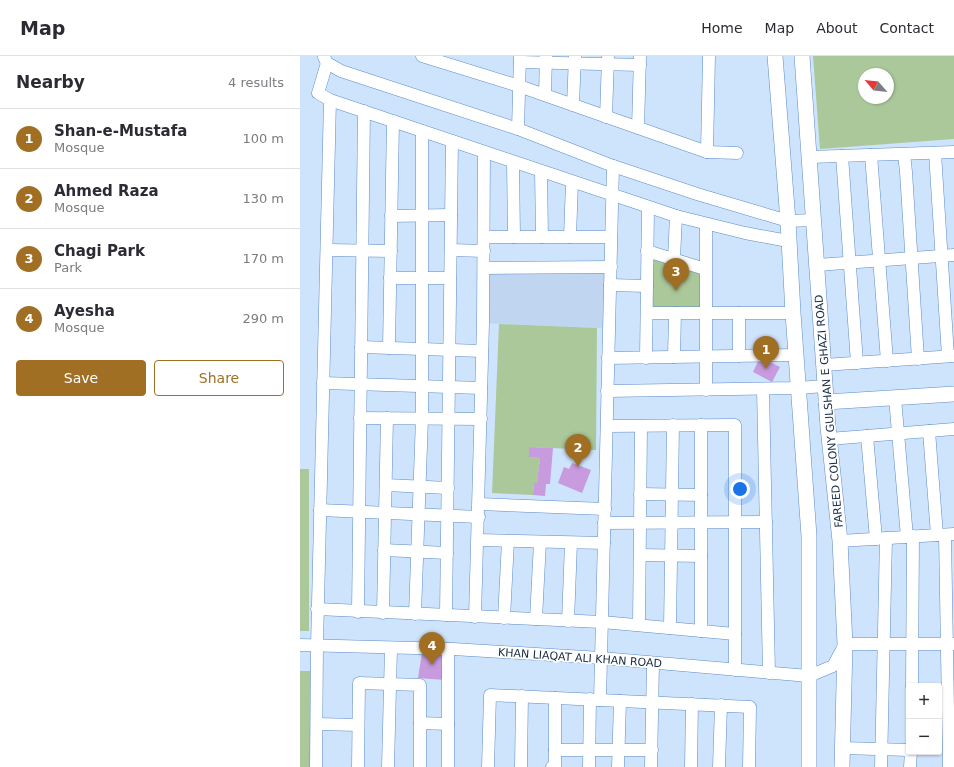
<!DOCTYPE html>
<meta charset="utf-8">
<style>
:root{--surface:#fff;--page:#f2f2f3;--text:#2b2b33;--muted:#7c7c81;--line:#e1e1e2;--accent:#a06f23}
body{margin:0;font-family:"DejaVu Sans",sans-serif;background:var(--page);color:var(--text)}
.controls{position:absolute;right:12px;bottom:12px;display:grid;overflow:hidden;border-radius:4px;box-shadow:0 1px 3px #0004}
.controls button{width:36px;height:36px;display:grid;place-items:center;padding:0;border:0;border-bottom:1px solid var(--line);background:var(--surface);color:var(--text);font:20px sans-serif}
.compass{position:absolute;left:558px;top:12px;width:36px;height:36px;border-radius:50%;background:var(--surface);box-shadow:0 1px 3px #0004;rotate:298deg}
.you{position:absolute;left:440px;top:433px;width:14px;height:14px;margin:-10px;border:3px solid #fff;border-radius:50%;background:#1a73e8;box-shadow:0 0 0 6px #1a73e833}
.badge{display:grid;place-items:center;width:26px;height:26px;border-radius:50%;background:var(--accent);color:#fff;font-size:13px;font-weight:700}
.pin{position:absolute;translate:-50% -33px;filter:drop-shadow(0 1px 2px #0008)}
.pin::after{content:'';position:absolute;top:21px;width:14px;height:12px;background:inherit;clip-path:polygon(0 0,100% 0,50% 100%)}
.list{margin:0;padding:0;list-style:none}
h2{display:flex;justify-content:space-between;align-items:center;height:52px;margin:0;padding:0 16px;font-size:17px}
h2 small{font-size:13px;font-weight:400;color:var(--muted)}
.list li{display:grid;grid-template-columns:26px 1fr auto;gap:12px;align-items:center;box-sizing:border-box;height:60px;padding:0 16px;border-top:1px solid var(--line)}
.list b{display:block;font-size:15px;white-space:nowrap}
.list p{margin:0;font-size:13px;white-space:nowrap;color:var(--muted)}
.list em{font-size:13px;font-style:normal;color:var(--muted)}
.actions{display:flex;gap:8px;padding:12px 16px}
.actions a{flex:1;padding:9px 0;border:1px solid var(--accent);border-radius:4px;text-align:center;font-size:14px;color:var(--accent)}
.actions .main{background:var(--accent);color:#fff}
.map{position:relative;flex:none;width:654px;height:711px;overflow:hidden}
header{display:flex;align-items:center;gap:24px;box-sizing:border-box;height:56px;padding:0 20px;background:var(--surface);border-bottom:1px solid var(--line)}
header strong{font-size:19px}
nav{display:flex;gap:22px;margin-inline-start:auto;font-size:14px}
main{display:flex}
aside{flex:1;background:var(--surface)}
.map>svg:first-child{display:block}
.built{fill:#bfd5f0}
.green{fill:#abc89a;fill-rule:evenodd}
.building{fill:#c79bdd}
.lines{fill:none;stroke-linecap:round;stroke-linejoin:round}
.minor-casing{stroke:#5c8cc7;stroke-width:13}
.major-casing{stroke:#5c8cc7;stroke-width:16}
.minor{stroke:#fff;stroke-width:12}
.major{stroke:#fff;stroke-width:15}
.labels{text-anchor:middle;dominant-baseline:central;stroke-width:3.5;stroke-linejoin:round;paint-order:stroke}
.street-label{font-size:11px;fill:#162a42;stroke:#fff}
</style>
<header>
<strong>Map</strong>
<nav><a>Home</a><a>Map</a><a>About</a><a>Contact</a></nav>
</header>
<main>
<aside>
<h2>Nearby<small>4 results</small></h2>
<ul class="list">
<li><span class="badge">1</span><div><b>Shan-e-Mustafa</b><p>Mosque</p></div><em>100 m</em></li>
<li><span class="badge">2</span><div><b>Ahmed Raza</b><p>Mosque</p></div><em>130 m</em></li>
<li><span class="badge">3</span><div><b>Chagi Park</b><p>Park</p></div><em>170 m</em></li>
<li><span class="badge">4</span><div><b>Ayesha</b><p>Mosque</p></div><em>290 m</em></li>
</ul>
<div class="actions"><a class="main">Save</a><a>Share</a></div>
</aside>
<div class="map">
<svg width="654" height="711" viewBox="0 0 654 711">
<rect width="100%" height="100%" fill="#cee3fc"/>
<polygon class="built" points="311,211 309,271 297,272 183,267 184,212"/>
<g class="green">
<path d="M513 0H654V83L520 93ZM564 18H588V42H564Z"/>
<polygon points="347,195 405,213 406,257 347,257"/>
<polygon points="199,268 297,272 296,394 229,391 229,401 240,402 237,427 234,427 233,439 192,437"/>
<rect x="0" y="413" width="9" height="162"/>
<polygon points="0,615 17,615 15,711 0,711"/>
</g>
<g class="building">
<polygon points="460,301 480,311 472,326 453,316"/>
<polygon points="229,391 253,392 250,428 246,428 245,440 233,439 234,427 237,427 240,402 229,401"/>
<polygon points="272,407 291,414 282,437 258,427 264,411 269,413"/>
<polygon points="143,596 145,624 118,622 122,597"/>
</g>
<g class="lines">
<defs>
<g id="minor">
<polyline points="122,0 219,30 407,96 437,97"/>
<polyline points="24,1 27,7 41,15 218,73 313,110 397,138 488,165 514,164"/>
<polyline points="220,6 340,9"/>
<polyline points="245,39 246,0"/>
<polyline points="30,44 376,160 445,177 488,185"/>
<polyline points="273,49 275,0"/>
<polyline points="306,61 308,2"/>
<polyline points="338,72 340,0"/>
<polyline points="218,73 220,0"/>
<polyline points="407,96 409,0"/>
<polyline points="635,97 648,300"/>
<polyline points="604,98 606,116 618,303"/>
<polyline points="571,99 587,305"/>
<polyline points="542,100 557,307"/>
<polyline points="510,101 654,96"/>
<polyline points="213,106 214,181"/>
<polyline points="241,115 242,181"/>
<polyline points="91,160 151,159"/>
<polyline points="184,181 311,181"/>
<polyline points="270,181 272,126"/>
<polyline points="27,194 91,195"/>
<polyline points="151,194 184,195"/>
<polyline points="347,195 405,213"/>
<polyline points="374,203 376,160"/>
<polyline points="517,209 654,199"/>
<polyline points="184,212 311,211"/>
<polyline points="90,222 150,222"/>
<polyline points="310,229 347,230"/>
<polyline points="347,257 493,257"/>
<polyline points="439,257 439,300"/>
<polyline points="61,291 182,295"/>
<polyline points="89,292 93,65"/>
<polyline points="374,301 375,257"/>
<polyline points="308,302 496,299"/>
<polyline points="346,302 348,152"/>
<polyline points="524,309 654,300"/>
<polyline points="23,327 181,332"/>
<polyline points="463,333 469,617"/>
<polyline points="406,334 406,169"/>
<polyline points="307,335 498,332 525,330"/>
<polyline points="595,342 607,481"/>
<polyline points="60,362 181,363"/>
<polyline points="307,370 435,369 435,614"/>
<polyline points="629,375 637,479"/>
<polyline points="567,380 576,483"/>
<polyline points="529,383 654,373"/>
<polyline points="86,429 148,432"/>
<polyline points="340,438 401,439"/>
<polyline points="179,448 305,453"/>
<polyline points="20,454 179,461"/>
<polyline points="304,467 466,466"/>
<polyline points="645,479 649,711"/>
<polyline points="178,484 304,487"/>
<polyline points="540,485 654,478"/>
<polyline points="84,494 147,497"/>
<polyline points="340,499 401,500"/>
<polyline points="17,553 302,566 435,578"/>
<polyline points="58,556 64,55"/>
<polyline points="83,557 87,362"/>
<polyline points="115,558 122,362 122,75"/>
<polyline points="146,559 152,85"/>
<polyline points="175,561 183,267 184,96"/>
<polyline points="204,562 208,485"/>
<polyline points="236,563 240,486"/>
<polyline points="268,565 271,487"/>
<polyline points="339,569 341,370"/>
<polyline points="370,572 373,369"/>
<polyline points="401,575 401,369"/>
<polyline points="0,589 153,593 301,602 509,620 533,610 545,588 654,588"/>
<polyline points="148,593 148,711"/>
<polyline points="612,630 613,480"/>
<polyline points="300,644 313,110"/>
<polyline points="120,667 148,668"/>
<polyline points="17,668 58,669"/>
<polyline points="543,692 609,694"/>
<polyline points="255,694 352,694"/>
<polyline points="16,711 17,590 30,44 18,37 27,7"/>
<polyline points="58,711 59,627 120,629 120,711"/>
<polyline points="88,711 91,592"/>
<polyline points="188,711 190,639 450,651 449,711"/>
<polyline points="221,711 222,640"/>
<polyline points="252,711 255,711 255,642"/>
<polyline points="289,711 290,643"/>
<polyline points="318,711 320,645"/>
<polyline points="351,711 353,607"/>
<polyline points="391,711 392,648"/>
<polyline points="419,711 421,649"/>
<polyline points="581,711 586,482"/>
<polyline points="610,711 611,696"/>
</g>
<g id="major">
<polyline points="475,0 488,165 493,257 509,480 509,711"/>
<polyline points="502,0 528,371 540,485 545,588 542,711"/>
<polyline points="526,346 654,338"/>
</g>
</defs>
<use href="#minor" class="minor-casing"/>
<use href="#major" class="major-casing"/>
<use href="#minor" class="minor"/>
<use href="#major" class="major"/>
</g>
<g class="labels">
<g class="street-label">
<text transform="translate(529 355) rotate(-95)">FAREED COLONY GULSHAN E GHAZI ROAD</text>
<text transform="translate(280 602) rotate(4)">KHAN LIAQAT ALI KHAN ROAD</text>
</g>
</g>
</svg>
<div class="controls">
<button>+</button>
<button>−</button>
</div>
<svg class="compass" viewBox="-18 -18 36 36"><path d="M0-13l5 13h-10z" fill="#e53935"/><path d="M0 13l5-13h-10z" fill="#7c7c81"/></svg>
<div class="you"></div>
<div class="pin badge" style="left:466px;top:313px">1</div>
<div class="pin badge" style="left:278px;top:411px">2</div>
<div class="pin badge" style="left:376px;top:235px">3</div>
<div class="pin badge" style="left:132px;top:609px">4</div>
</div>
</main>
